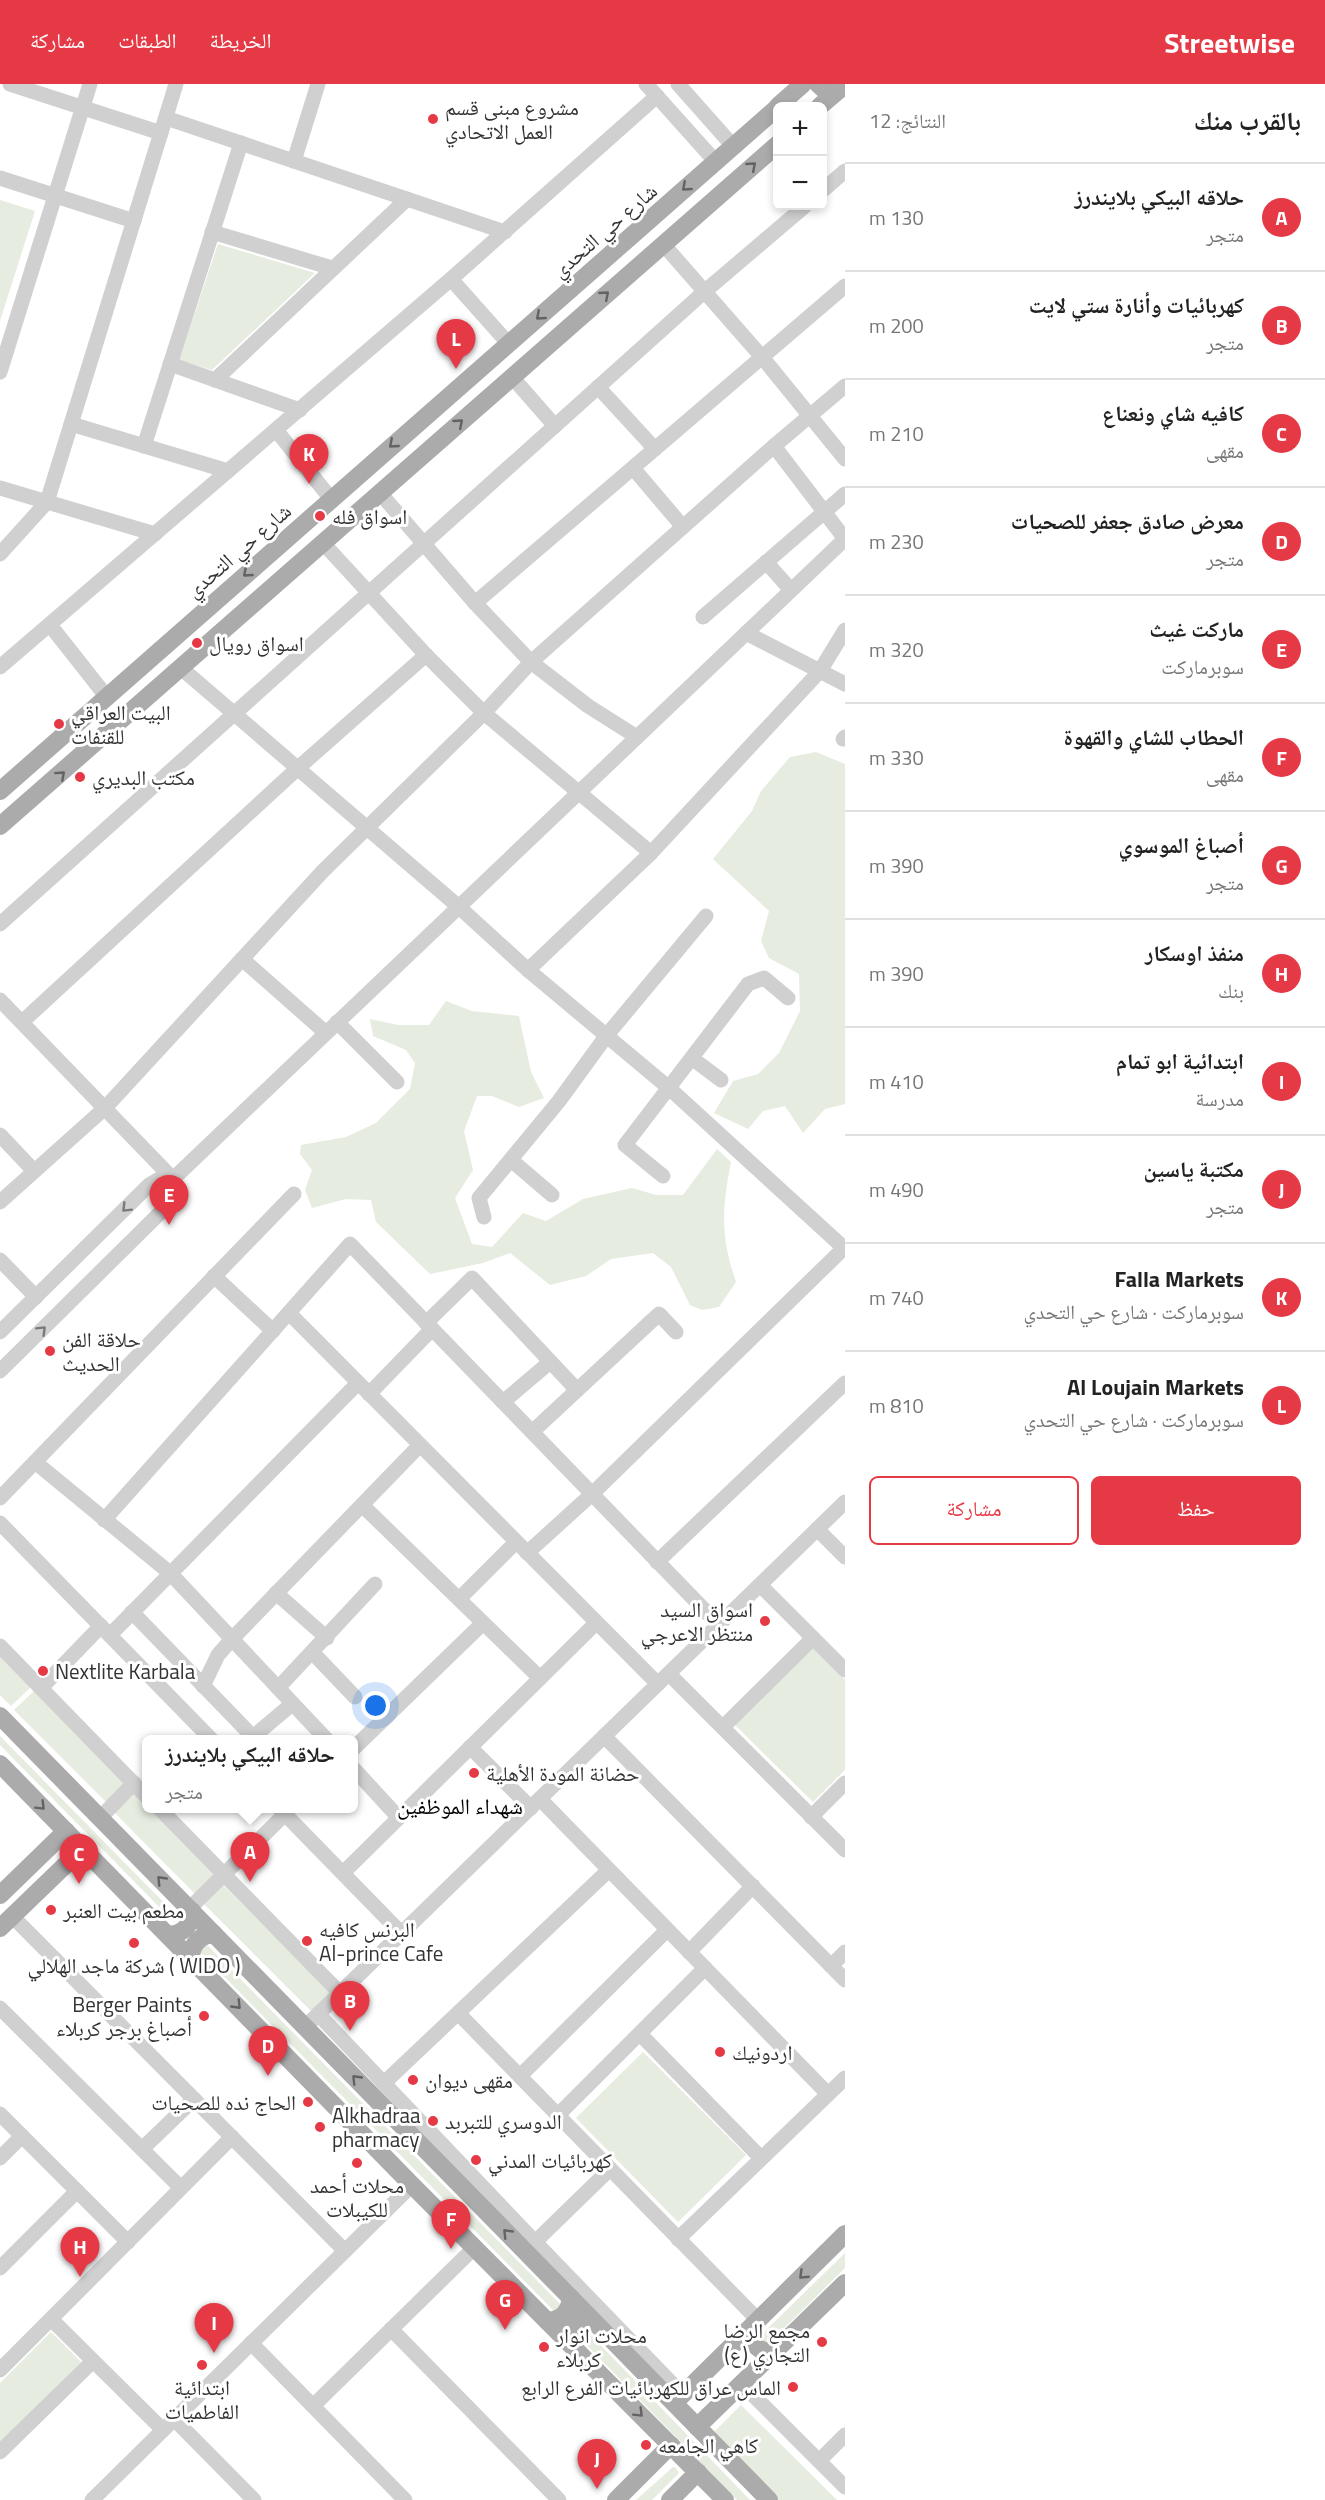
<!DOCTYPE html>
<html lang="ar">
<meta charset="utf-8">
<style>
:root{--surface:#fff;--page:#f6f6f6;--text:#222;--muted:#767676;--line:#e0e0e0;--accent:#e63946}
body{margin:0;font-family:"Titillium Web","Noto Naskh Arabic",sans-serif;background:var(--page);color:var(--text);direction:rtl}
.controls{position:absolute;right:18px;top:18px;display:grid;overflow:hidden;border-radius:9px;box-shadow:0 3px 9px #0003}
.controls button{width:54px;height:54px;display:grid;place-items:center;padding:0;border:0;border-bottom:2px solid var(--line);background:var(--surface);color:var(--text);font:30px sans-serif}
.you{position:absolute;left:376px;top:1622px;width:21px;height:21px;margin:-15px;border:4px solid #fff;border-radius:50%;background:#1a73e8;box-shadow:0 0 0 9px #1a73e833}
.badge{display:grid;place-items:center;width:39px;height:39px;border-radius:50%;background:var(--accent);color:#fff;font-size:20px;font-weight:700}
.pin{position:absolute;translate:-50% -50px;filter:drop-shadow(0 2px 3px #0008)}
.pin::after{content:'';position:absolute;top:32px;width:21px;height:18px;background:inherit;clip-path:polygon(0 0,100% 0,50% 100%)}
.popup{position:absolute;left:142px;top:1651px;width:216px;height:78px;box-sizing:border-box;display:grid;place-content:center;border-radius:9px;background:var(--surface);filter:drop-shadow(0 2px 4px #0005);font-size:20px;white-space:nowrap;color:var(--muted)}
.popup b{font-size:22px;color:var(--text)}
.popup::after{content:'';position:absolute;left:50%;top:100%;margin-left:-12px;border:12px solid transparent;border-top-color:var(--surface)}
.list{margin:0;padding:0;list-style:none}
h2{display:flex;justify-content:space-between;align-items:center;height:78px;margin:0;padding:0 24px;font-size:26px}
h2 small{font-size:20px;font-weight:400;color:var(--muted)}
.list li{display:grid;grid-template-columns:39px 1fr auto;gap:18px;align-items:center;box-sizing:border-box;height:108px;padding:0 24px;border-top:2px solid var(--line)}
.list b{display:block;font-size:22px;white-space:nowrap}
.list p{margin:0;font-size:20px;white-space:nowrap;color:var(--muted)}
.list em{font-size:20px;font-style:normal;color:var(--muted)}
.actions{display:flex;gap:12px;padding:18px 24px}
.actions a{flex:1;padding:14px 0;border:2px solid var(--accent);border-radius:9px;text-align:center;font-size:21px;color:var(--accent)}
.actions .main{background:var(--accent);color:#fff}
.map{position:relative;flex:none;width:845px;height:2416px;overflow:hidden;direction:ltr}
header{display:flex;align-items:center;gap:36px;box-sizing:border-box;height:84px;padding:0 30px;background:var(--accent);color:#fff}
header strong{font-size:28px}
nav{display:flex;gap:33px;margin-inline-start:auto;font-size:21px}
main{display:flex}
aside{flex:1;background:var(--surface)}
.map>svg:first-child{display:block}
.green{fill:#e6ecdf}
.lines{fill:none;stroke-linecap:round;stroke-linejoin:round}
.minor{stroke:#d0d0d0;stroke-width:15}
.major{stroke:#ababab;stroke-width:18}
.oneway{stroke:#636363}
.oneway2{stroke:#7a7a7a}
.poi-dot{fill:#e63946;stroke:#fff;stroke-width:2}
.labels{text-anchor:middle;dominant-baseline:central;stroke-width:6;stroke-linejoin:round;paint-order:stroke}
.poi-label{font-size:21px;fill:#333;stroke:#fff;text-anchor:start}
.street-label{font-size:21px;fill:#333;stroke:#fff}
.neighbourhood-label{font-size:22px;fill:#000;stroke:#fff}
</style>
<header>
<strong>Streetwise</strong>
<nav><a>الخريطة</a><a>الطبقات</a><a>مشاركة</a></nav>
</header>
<main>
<aside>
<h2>بالقرب منك<small>النتائج: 12</small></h2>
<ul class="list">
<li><span class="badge">A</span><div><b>حلاقه البيكي بلايندرز</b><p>متجر</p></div><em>130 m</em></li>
<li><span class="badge">B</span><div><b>كهربائيات وأنارة ستي لايت</b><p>متجر</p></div><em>200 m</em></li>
<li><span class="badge">C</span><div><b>كافيه شاي ونعناع</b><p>مقهى</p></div><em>210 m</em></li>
<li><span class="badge">D</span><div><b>معرض صادق جعفر للصحيات</b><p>متجر</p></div><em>230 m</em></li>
<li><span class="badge">E</span><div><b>ماركت غيث</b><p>سوبرماركت</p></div><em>320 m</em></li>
<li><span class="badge">F</span><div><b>الحطاب للشاي والقهوة</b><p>مقهى</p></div><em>330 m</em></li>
<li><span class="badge">G</span><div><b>أصباغ الموسوي</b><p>متجر</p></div><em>390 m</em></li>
<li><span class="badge">H</span><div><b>منفذ اوسكار</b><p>بنك</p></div><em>390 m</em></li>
<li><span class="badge">I</span><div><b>ابتدائية ابو تمام</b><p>مدرسة</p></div><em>410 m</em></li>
<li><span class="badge">J</span><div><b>مكتبة ياسين</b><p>متجر</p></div><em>490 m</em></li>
<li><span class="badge">K</span><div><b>Falla Markets</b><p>سوبرماركت · شارع حي التحدي</p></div><em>740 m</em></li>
<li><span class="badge">L</span><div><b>Al Loujain Markets</b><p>سوبرماركت · شارع حي التحدي</p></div><em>810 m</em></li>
</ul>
<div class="actions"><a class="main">حفظ</a><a>مشاركة</a></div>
</aside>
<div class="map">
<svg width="845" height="2416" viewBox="0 0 845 2416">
<rect width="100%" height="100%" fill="#fff"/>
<g class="green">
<polygon points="0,116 35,127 0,237"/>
<polygon points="218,160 315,189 212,286 179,276"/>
<polygon points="816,668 845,680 845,1020 825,1025 803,1049 785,1022 763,1027 748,1045 714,1029 733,997 758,990 779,969 800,927 799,890 769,874 761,857 769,827 713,775 752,727 761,707 790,673"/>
<path d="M446 917 472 927 519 932 531 988 544 1014 519 1023 492 1012H477L464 1047 473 1086 455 1114 472 1160 492 1163 523 1129 546 1137 583 1115 632 1104 656 1111H683L717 1065 731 1078C722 1125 720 1151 736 1198L719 1223 702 1226 690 1221 671 1183 653 1169 611 1175 586 1192 550 1201 510 1169 483 1179 430 1190 376 1138 371 1116 346 1115 312 1124 305 1106 312 1086 300 1070 301 1061 346 1053 376 1039 410 1005 415 979 406 966 373 952 370 935 398 941H429Z"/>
<polygon points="813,1564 845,1596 845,1686 813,1718 735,1641"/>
<polygon points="0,1571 31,1603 11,1622 0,1611"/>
<polygon points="35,1606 128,1701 109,1721 14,1626"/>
<polygon points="0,1652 179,1834 174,1838 0,1661"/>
<polygon points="131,1705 146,1721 146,1724 150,1725 216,1790 195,1810 111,1725"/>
<polygon points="223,1801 330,1908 311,1927 204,1820"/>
<polygon points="207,1861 208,1862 562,2222 555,2228 201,1869 199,1866"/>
<polygon points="643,1968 746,2071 678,2138 576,2034"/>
<polygon points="845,2169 845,2184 767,2261 759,2253"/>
<polygon points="586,2246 750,2416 737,2416 579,2253 577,2248"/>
<polygon points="51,2248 81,2278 0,2359 0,2299"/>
<polygon points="741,2321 837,2416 779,2416 712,2350"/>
<polygon points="673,2383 676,2384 679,2389 652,2416 636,2416"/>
</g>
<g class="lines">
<g class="minor">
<polyline points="10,0 161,49"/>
<polyline points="646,0 715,77"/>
<polyline points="678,0 733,62"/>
<polyline points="166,34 505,148"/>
<polyline points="294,77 318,0"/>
<polyline points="0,94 134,137"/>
<polyline points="822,107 845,87"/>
<polyline points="212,148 332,184"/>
<polyline points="663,160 762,273 845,375"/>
<polyline points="451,195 508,259"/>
<polyline points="170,280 300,326"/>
<polyline points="0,288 90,0"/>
<polyline points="512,293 555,342"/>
<polyline points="215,296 407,115"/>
<polyline points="845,302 774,362 845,455"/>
<polyline points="598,303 655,365"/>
<polyline points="71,340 228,387"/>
<polyline points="276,346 331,415"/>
<polyline points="144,362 241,59"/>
<polyline points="633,384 683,443"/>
<polyline points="0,404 155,450"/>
<polyline points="380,409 475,519 531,578 588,622 637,653"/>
<polyline points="323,459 426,571 484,629 651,769"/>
<polyline points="0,470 47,418 176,0"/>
<polyline points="766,478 791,506"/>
<polyline points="475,519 845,202"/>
<polyline points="703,533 845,410"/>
<polyline points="50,541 106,612"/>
<polyline points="746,549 845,600"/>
<polyline points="0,583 451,195 657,12"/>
<polyline points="181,584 459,823 528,886 669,1004 845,1165"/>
<polyline points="843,655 845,653"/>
<polyline points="0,840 704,208 805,122"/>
<polyline points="242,875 326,949"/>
<polyline points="528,886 651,769 820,587 845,546"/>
<polyline points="0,916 173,1095 175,1106 167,1122 0,1287"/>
<polyline points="22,938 298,684 426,571"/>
<polyline points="337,938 397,998"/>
<polyline points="693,975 721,996"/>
<polyline points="0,1051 34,1087"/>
<polyline points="511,1076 552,1111"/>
<polyline points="663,1092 625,1061 748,900 764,894 788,914"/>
<polyline points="173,1095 845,455"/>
<polyline points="0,1118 105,1024 323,787 484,629 531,578 774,362"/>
<polyline points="484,1133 479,1114 559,1017 607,951 706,832"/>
<polyline points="0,1176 36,1213"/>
<polyline points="214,1192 273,1247"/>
<polyline points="289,1229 658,1600"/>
<polyline points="426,1239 472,1194 577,1306"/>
<polyline points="0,1248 149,1101 161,1094 173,1095"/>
<polyline points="369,1310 432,1245"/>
<polyline points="503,1318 550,1278"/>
<polyline points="532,1348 659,1230 676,1248"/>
<polyline points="35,1378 170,1489 327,1656"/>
<polyline points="0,1414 294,1110"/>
<polyline points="362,1421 540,1594"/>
<polyline points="104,1436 350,1160 719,1541"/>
<polyline points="0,1439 212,1656"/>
<polyline points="817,1445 845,1473"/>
<polyline points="527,1469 592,1410 844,1164"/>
<polyline points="657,1478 845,1299"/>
<polyline points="760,1501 845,1586"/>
<polyline points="276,1509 327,1554"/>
<polyline points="459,1515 516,1458"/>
<polyline points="132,1528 256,1656"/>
<polyline points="110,1551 358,1299"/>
<polyline points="0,1562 146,1712"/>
<polyline points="313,1569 355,1613"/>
<polyline points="669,1590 845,1766"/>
<polyline points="203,1602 218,1571 232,1555 420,1361"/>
<polyline points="41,1604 101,1542"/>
<polyline points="278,1604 375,1500"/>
<polyline points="723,1643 813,1554"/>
<polyline points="604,1652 845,1896"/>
<polyline points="253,1653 292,1620"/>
<polyline points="470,1663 531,1724"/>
<polyline points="354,1664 483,1539"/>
<polyline points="354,1685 399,1734"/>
<polyline points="540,1715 828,2010"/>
<polyline points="159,1724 340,1909"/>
<polyline points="279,1724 401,1849"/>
<polyline points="811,1733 845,1699"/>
<polyline points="100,1734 134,1699"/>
<polyline points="343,1789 596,1539"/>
<polyline points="189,1825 285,1730"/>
<polyline points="12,1832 345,2167"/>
<polyline points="689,1868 753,1802"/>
<polyline points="831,1882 845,1868"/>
<polyline points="0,1924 181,2104"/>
<polyline points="458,1929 758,2236"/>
<polyline points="318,1930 535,2158 610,2085"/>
<polyline points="305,1943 845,1418"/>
<polyline points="640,1950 761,2074"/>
<polyline points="520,1992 667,1846"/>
<polyline points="384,1999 609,1786"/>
<polyline points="0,2030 128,2158"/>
<polyline points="558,2031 705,1884"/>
<polyline points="142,2065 194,2015"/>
<polyline points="0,2074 22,2052"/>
<polyline points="678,2155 845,1994"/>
<polyline points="535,2158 682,2310"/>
<polyline points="0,2184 77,2107"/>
<polyline points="51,2235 163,2346"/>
<polyline points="391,2245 559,2416"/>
<polyline points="251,2259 405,2416"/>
<polyline points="0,2286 232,2053"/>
<polyline points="742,2300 845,2403"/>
<polyline points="313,2322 474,2164"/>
<polyline points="174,2335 254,2416"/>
<polyline points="0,2368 93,2277"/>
<polyline points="819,2377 845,2351"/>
<polyline points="92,2416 412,2101"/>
</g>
<g class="major">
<polyline points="818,0 828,9 840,5"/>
<polyline points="778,22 803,0"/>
<polyline points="820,22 845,1"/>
<polyline points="0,707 778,23"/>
<polyline points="0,742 778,60"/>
<polyline points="0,1632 769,2416"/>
<polyline points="0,1680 412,2101 725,2416"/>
<polyline points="0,1811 66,1747"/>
<polyline points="0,1844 83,1764"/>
<path d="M169 1851C183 1850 191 1842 192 1827"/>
<path d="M191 1873C192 1859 200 1851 214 1850"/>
<path d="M547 2237C561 2236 569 2229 571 2214"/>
<path d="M753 2242C747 2259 760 2271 777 2267"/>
<path d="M568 2258C569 2244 578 2236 592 2236"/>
<polyline points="674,2319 845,2150"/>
<polyline points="697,2343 845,2199"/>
<polyline points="616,2416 671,2361"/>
<polyline points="670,2416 698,2388"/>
</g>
</g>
<defs><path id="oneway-chevron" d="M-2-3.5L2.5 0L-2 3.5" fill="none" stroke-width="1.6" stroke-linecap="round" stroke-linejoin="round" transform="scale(1.5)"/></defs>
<g class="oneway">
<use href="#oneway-chevron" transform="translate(752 82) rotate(-41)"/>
<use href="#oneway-chevron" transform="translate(686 103) rotate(139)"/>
<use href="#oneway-chevron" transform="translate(605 211) rotate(-41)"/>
<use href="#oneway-chevron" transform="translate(540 232) rotate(139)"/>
<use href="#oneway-chevron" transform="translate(459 339) rotate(-41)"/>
<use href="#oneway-chevron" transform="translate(393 360) rotate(139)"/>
<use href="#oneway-chevron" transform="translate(247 489) rotate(139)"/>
<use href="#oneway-chevron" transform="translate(61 691) rotate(-42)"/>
<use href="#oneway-chevron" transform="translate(41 1722) rotate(45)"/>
<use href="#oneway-chevron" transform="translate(161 1796) rotate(-134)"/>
<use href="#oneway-chevron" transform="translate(237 1921) rotate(46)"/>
<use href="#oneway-chevron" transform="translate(356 1995) rotate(-134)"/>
<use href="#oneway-chevron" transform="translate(507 2149) rotate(-134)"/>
<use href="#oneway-chevron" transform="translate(803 2191) rotate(136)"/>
<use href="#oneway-chevron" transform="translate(639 2329) rotate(45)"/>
</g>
<g class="oneway2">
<use href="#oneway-chevron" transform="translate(126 1124) rotate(135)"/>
<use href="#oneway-chevron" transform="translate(42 1246) rotate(-45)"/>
</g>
<g class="poi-dot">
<circle cx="433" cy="35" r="6"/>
<circle cx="320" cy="432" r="6"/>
<circle cx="197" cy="559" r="6"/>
<circle cx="59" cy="640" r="6"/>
<circle cx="80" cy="693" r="6"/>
<circle cx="50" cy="1267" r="6"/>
<circle cx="765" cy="1537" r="6"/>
<circle cx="43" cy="1587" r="6"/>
<circle cx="474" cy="1689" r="6"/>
<circle cx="51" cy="1826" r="6"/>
<circle cx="307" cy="1857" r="6"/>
<circle cx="134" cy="1859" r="6"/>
<circle cx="204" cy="1932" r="6"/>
<circle cx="720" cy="1968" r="6"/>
<circle cx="413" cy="1996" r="6"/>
<circle cx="308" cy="2018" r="6"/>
<circle cx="433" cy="2037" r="6"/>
<circle cx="320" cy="2043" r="6"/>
<circle cx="476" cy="2076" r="6"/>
<circle cx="357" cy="2079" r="6"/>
<circle cx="822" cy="2258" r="6"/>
<circle cx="544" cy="2263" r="6"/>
<circle cx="202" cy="2281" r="6"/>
<circle cx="793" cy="2303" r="6"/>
<circle cx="646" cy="2361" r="6"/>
</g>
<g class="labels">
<g class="poi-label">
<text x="445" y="23">مشروع مبنى قسم<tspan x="445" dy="24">العمل الاتحادي</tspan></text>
<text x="332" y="432">اسواق فله</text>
<text x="209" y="559">اسواق رويال</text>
<text x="71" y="628">البيت العراقي<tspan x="71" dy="24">للقنفات</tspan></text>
<text x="92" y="693">مكتب البديري</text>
<text x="62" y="1255">حلاقة الفن<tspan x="62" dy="24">الحديث</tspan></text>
<text x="753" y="1525" text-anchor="end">اسواق السيد<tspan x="753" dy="24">منتظر الاعرجي</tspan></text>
<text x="55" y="1587">Nextlite Karbala</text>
<text x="486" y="1689">حضانة المودة الأهلية</text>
<text x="63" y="1826">مطعم بيت العنبر</text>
<text x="319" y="1845">البرنس كافيه<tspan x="319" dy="24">Al-prince Cafe</tspan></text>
<text x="134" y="1881" text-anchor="middle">شركة ماجد الهلالي ( WIDO )</text>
<text x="192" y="1920" text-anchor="end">Berger Paints<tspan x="192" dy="24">أصباغ برجر كربلاء</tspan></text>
<text x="732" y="1968">اردونيك</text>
<text x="425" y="1996">مقهى ديوان</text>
<text x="296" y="2018" text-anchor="end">الحاج نده للصحيات</text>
<text x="332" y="2031">Alkhadraa<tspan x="332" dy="24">pharmacy</tspan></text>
<text x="445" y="2037">الدوسري للتبربد</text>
<text x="488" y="2076">كهربائيات المدني</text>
<text x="357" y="2101" text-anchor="middle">محلات أحمد<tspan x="357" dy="24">للكيبلات</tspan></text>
<text x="810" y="2246" text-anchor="end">مجمع الرضا<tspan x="810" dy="24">(ع) التجاري</tspan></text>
<text x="556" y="2251">محلات انوار<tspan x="556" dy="24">كربلاء</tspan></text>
<text x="202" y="2303" text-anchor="middle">ابتدائية<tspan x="202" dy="24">الفاطميات</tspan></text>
<text x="781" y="2303" text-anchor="end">الماس عراق للكهربائيات الفرع الرابع</text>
<text x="658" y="2361">كاهي الجامعه</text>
</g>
<g class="street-label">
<text transform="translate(604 146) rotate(-41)">شارع حي التحدي</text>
<text transform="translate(238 466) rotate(-41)">شارع حي التحدي</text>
</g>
<g class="neighbourhood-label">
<text x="460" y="1722">شهداء الموظفين</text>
</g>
</g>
</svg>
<div class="controls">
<button>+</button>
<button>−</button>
</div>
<div class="you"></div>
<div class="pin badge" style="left:250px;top:1798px">A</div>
<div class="popup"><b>حلاقه البيكي بلايندرز</b>متجر</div>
<div class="pin badge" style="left:350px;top:1947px">B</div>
<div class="pin badge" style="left:79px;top:1800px">C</div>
<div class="pin badge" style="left:268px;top:1992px">D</div>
<div class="pin badge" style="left:169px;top:1141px">E</div>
<div class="pin badge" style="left:451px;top:2165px">F</div>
<div class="pin badge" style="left:505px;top:2246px">G</div>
<div class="pin badge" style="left:80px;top:2193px">H</div>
<div class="pin badge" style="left:214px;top:2269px">I</div>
<div class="pin badge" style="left:597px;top:2405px">J</div>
<div class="pin badge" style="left:309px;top:400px">K</div>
<div class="pin badge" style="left:456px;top:285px">L</div>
</div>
</main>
